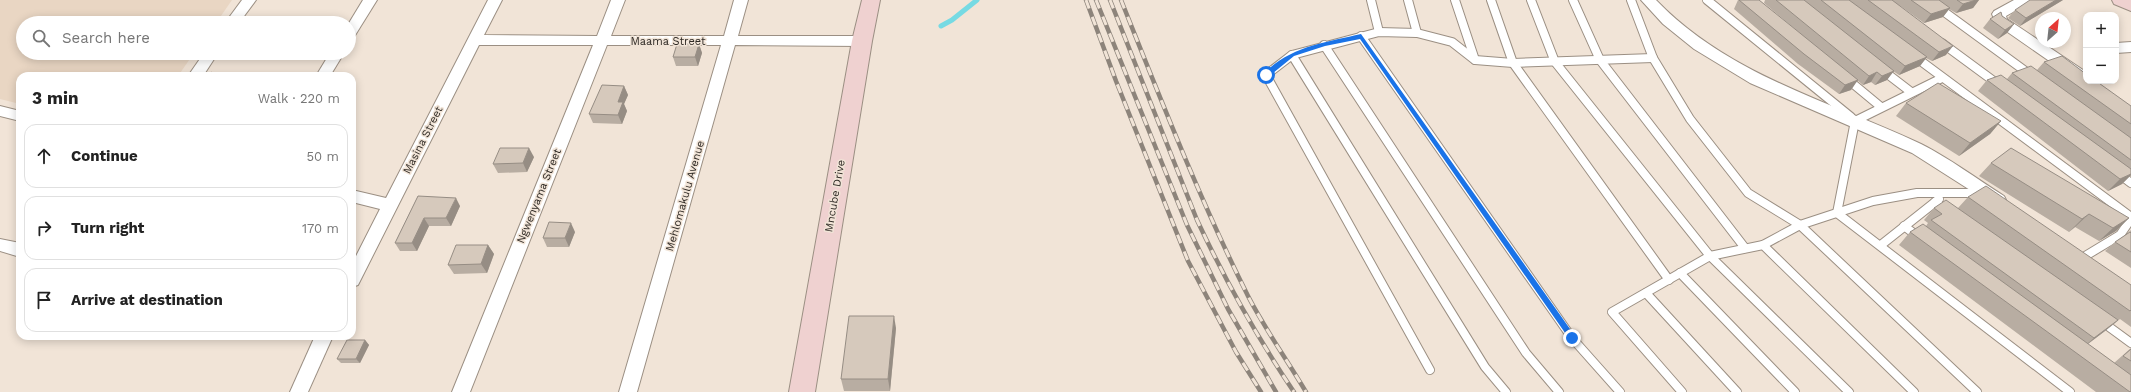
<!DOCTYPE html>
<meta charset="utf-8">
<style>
:root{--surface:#fff;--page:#f2f2f2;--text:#222;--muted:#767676;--line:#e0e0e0}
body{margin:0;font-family:"Work Sans",sans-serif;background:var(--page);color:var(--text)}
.controls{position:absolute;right:12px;top:12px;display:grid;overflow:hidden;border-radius:8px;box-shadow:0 2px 10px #0003}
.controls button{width:36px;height:36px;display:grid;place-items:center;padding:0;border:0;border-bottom:1px solid var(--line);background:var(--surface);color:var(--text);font:20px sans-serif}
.compass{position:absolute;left:2035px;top:12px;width:36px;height:36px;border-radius:50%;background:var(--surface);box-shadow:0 2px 10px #0003;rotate:27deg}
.stop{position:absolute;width:12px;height:12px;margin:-9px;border:3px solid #1a73e8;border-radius:50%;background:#fff}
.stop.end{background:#1a73e8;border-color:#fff;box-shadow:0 1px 4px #0008}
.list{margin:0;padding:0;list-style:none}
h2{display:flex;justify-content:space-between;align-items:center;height:52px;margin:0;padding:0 16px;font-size:17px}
h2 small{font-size:13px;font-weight:400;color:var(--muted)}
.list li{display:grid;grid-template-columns:26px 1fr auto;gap:12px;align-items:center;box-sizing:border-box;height:64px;margin:0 8px 8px;padding:0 8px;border:1px solid var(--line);border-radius:12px}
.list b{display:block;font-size:15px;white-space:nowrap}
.list em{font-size:13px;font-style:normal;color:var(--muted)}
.icon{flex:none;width:22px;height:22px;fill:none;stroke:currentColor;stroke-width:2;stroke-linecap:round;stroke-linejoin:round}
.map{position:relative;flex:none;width:2131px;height:392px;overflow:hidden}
.search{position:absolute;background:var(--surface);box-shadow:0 2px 10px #0003;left:16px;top:16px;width:340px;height:44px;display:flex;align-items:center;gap:10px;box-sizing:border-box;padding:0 14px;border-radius:22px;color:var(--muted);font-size:15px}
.panel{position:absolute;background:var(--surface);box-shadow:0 2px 10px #0003;left:16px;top:72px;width:340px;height:268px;border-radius:12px}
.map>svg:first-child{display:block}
.built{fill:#e9d6c3}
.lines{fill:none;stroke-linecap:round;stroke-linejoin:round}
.stream{stroke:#76dae3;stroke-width:5}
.lane-casing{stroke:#9b8f83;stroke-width:10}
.street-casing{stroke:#9b8f83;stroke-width:2}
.secondary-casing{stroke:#9b8f83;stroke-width:2}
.lane{stroke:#fff;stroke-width:8}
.street{fill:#fff;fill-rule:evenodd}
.secondary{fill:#efd1d0;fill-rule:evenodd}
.rail-casing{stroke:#8d847b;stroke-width:4.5}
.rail{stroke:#f1e4d7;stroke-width:3;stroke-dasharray:9;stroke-linecap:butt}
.wall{fill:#b8ada2}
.shaded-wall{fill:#968d84}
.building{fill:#d6c9bc;stroke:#968d84}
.route{fill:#1a73e8}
.labels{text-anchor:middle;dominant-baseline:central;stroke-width:3;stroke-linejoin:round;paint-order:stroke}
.street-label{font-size:11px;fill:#2e2924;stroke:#f1e4d7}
</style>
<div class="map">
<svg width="2131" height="392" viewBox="0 0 2131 392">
<rect width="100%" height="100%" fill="#f1e4d7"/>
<polygon class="built" points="0,0 232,0 216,23 23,23 23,53 194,53 178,76 20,76 20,104 0,99"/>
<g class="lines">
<polyline class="stream" points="941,26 952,20 977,0"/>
<defs>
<g id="lane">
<polyline points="1371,0 1379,32"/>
<polyline points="1408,0 1417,33"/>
<polyline points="1455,0 1475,60"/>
<polyline points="1491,0 1513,63 1669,280"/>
<polyline points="1531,0 1555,62 1710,256 1849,392"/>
<polyline points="1573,0 1600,60 1745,248"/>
<polyline points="1631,0 1653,58 1690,119 1748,193 1800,225 1977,392"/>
<polyline points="1707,0 1851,117"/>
<polyline points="1928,0 2032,76"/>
<polyline points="1361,36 1572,338 1620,392"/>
<polyline points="1942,43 1999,85"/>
<polyline points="1324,45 1526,353 1559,392"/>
<polyline points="1292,55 1485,367 1506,392"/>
<polyline points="1914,56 2131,217"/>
<polyline points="1881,69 1911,92"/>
<polyline points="1846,78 1881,107"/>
<polyline points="1942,78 1855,121 1837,213 2070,392"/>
<polyline points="2119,174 2131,183"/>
<polyline points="1935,202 1947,211"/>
<polyline points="1904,226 1920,238"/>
<polyline points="1763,245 1914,392"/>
<polyline points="1881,245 1939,199"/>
<polyline points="2082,258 2120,235 2131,219"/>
<polyline points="1680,273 1795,392"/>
<polyline points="1646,293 1737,392"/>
<polyline points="2101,321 2131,343"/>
<polyline points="1430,370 1266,75 1292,55 1379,32 1417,33 1452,42 1475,60 1513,63 1653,58"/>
<polyline points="1682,392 1612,312 1710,256 1763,245 1800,225 1873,201 1917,193 1983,193"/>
</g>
<g id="street">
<polygon points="242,0 256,0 239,23 225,23"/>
<polygon points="363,0 377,0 354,37 349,39 349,23"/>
<polygon points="488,0 502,0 484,35 597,36 611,0 625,0 611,36 724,36 734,0 748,0 738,36 862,36 867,38 869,41 867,44 862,46 735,45 637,392 619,392 721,45 607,45 470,392 452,392 593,45 479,45 358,285 352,287 352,264 380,209 352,202 352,190 386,198"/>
<path d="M1641 0H1656C1728 75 1829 101 1921 144 1949 158 1977 179 2004 196L2006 200 2004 204 1998 206 1992 204 1912 153 1750 83 1694 49 1663 24Z"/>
<polygon points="2014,0 2031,0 2029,3 2006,16 2007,19 2086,72 2086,81 2092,81 2091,83 2081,83 1996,24 1992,14 1994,11"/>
<polygon points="2131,42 2131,52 2116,53 2116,43"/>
<polygon points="204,53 218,53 203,76 188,76"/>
<polygon points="330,53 344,53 330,76 316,76"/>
<polygon points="0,106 20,111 20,121 0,116"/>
<polygon points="0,239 20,243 20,257 0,251"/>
<polygon points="315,336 333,336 308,392 290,392"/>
</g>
<g id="secondary">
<polygon points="862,0 880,0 872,41 815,392 789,392 852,41"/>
<polygon points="2112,0 2131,0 2131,11 2114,4"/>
</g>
</defs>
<use href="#lane" class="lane-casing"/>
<use href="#street" class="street-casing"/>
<use href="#secondary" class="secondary-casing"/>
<use href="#lane" class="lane"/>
<use href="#street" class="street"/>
<use href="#secondary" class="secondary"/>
<defs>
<g id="rail">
<polyline points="1086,0 1116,81 1188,261 1236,352 1261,392"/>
<polyline points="1096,0 1187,225 1228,309 1276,392"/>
<path d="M1110 0 1197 220C1225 280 1257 337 1294 392"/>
<path d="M1121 0C1161 100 1200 200 1248 296 1265 329 1287 360 1306 392"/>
</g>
</defs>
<use href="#rail" class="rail-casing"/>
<use href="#rail" class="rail"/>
</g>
<g class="wall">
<polygon points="1738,0 1759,0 1816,47 1764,3 1765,0 1979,0 1973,8 1956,13 1949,9 1943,17 1924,23 1899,5 1946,55 1932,61 1926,58 1920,66 1899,75 1893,71 1887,80 1875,85 1871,82 1863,85 1857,80 1851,90 1839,94 1798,64 1734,9"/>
<polygon points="2063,0 2020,26 2008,18 2015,10"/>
<polygon points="2002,16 2014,24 2007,33 1998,39 1983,28 1990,19"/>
<polygon points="699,44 702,53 698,66 676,66 673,57"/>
<polygon points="2044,62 2131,106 2131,176 2130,176 2122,184 2108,191 1978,91 1987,80 2007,79 2012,73 2037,70"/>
<polygon points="624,86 628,95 624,104 627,111 622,124 593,123 589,114"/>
<polygon points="1906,103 2001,121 1990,134 1959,156 1896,116"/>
<polygon points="534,157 527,172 498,173 493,164"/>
<polygon points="1991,163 2129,218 2116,231 2099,241 2075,227 2069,232 1979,176"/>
<polygon points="418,196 460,206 451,226 429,226 417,251 400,251 395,243"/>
<polygon points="1968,197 2131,285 2131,327 2120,319 2114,324 2088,344 2114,363 2131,348 2131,392 2096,392 1899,245 1910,232 1926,226 1928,223 1924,220 1934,208 1958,208"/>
<polygon points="2131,230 2131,268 2105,251 2115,242 2128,233"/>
<polygon points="575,232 569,247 547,247 543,238"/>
<polygon points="488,245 494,254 487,273 454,274 448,265"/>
<polygon points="896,328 890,391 844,391 841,379"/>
<polygon points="365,340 369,345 360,363 341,363 337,359"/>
</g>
<g class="shaded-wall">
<polygon points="1976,0 1979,0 1973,8 1956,13 1963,4"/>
<polygon points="2056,0 2063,0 2020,26 2026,18"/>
<polygon points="1950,8 1943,17 1924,23 1931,14"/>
<polygon points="2014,24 2007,33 1998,39 2005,30"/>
<polygon points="699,44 702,53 698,66 695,57"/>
<polygon points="1953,46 1946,55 1932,61 1939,52"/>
<polygon points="1927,57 1920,66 1899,75 1905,66"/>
<polygon points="1894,71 1887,80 1875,85 1882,76"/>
<polygon points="1877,72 1871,82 1863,85 1869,76"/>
<polygon points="1858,80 1851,90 1839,94 1845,85"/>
<polygon points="624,86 628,95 624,104 627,111 622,124 618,115 618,102"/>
<polygon points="2001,121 1990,134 1959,156 1970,143"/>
<polygon points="529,148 534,157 527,172 523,163"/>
<polygon points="2131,174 2131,175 2122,184 2108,191 2120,179"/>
<polygon points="456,198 460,206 451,226 446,218"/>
<polygon points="2089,214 2075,227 2069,232 2082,219"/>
<polygon points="424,218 429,226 417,251 412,243"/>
<polygon points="2129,218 2116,231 2099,241 2113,228"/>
<polygon points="571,223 575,232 569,247 565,238"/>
<polygon points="488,245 494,254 487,273 481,264"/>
<polygon points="894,316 896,328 890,391 888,379"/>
<polygon points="2118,320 2105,331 2081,349 2094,338"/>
<polygon points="365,340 369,345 360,363 356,359"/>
</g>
<g class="building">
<polygon points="1739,0 1759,0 1858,80 1845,85 1804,54"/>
<polygon points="1776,0 1804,0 1894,71 1882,76 1877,72 1869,76"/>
<polygon points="1821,0 1849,0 1927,57 1905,66"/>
<polygon points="1868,0 1892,0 1953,46 1939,52"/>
<polygon points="1911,0 1939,0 1950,8 1931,14"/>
<polygon points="1957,0 1976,0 1963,4"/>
<polygon points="2030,0 2056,0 2026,18 2015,10"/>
<polygon points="2001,12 2002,16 2014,24 2005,30 1990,19"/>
<polygon points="677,44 699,44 695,57 673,57"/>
<polygon points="2062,56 2086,74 2086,81 2096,81 2131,106 2131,124 2044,62"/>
<polygon points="2031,66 2131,138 2131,160 2012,73"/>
<polygon points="211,72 217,76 208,76"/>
<polygon points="2001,75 2131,169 2131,174 2120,179 1987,80"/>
<polygon points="1938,83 2001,121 1970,143 1906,103"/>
<polygon points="602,85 624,86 618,102 623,102 618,115 589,114"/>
<polygon points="500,148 529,148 523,163 493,164"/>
<polygon points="2011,148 2129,218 2113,228 2089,214 2082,219 1991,163"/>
<polygon points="1986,186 2131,285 2131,310 2130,311 1968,197"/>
<polygon points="418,196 456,198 446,218 424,218 412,243 395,243"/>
<polygon points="1946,200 2118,320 2094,338 1931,220 1942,214 1934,208"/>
<polygon points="549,222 571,223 565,238 543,238"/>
<polygon points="1923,224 2131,375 2131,392 2130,392 1910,232"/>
<polygon points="2130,232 2131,233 2131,252 2115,242"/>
<polygon points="456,245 488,245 481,264 448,265"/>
<polygon points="849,316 894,316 888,379 841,379"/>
<polygon points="347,340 365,340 356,359 337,359"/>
<polygon points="2131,349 2131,361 2123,356"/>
</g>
<path class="route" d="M1361 34 1575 336V340H1570L1360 39 1325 46 1294 56 1268 77 1263 75C1287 47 1327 42 1361 34Z"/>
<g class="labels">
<g class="street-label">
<text x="668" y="41">Maama Street</text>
<text transform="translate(423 140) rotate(-63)">Masina Street</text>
<text transform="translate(539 196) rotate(-68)">Ngwenyama Street</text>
<text transform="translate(685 196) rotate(-74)">Mehlomakulu Avenue</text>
<text transform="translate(835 196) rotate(-80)">Mncube Drive</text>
</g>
</g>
</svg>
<div class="controls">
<button>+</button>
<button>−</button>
</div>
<svg class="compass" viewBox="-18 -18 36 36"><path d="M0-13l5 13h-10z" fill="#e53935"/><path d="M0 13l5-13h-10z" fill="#767676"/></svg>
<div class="stop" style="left:1266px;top:75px"></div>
<div class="stop end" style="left:1572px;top:338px"></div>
<div class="search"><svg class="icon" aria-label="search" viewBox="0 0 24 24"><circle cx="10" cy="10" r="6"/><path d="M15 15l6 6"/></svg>Search here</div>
<section class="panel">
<h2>3 min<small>Walk · 220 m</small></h2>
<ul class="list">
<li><svg class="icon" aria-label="ahead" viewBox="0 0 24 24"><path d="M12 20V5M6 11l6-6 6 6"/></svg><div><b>Continue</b></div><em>50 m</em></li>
<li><svg class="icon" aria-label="right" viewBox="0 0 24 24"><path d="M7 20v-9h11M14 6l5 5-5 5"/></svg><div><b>Turn right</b></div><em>170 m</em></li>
<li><svg class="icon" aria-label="arrive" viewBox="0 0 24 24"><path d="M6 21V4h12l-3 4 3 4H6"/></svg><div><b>Arrive at destination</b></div></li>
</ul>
</section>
</div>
